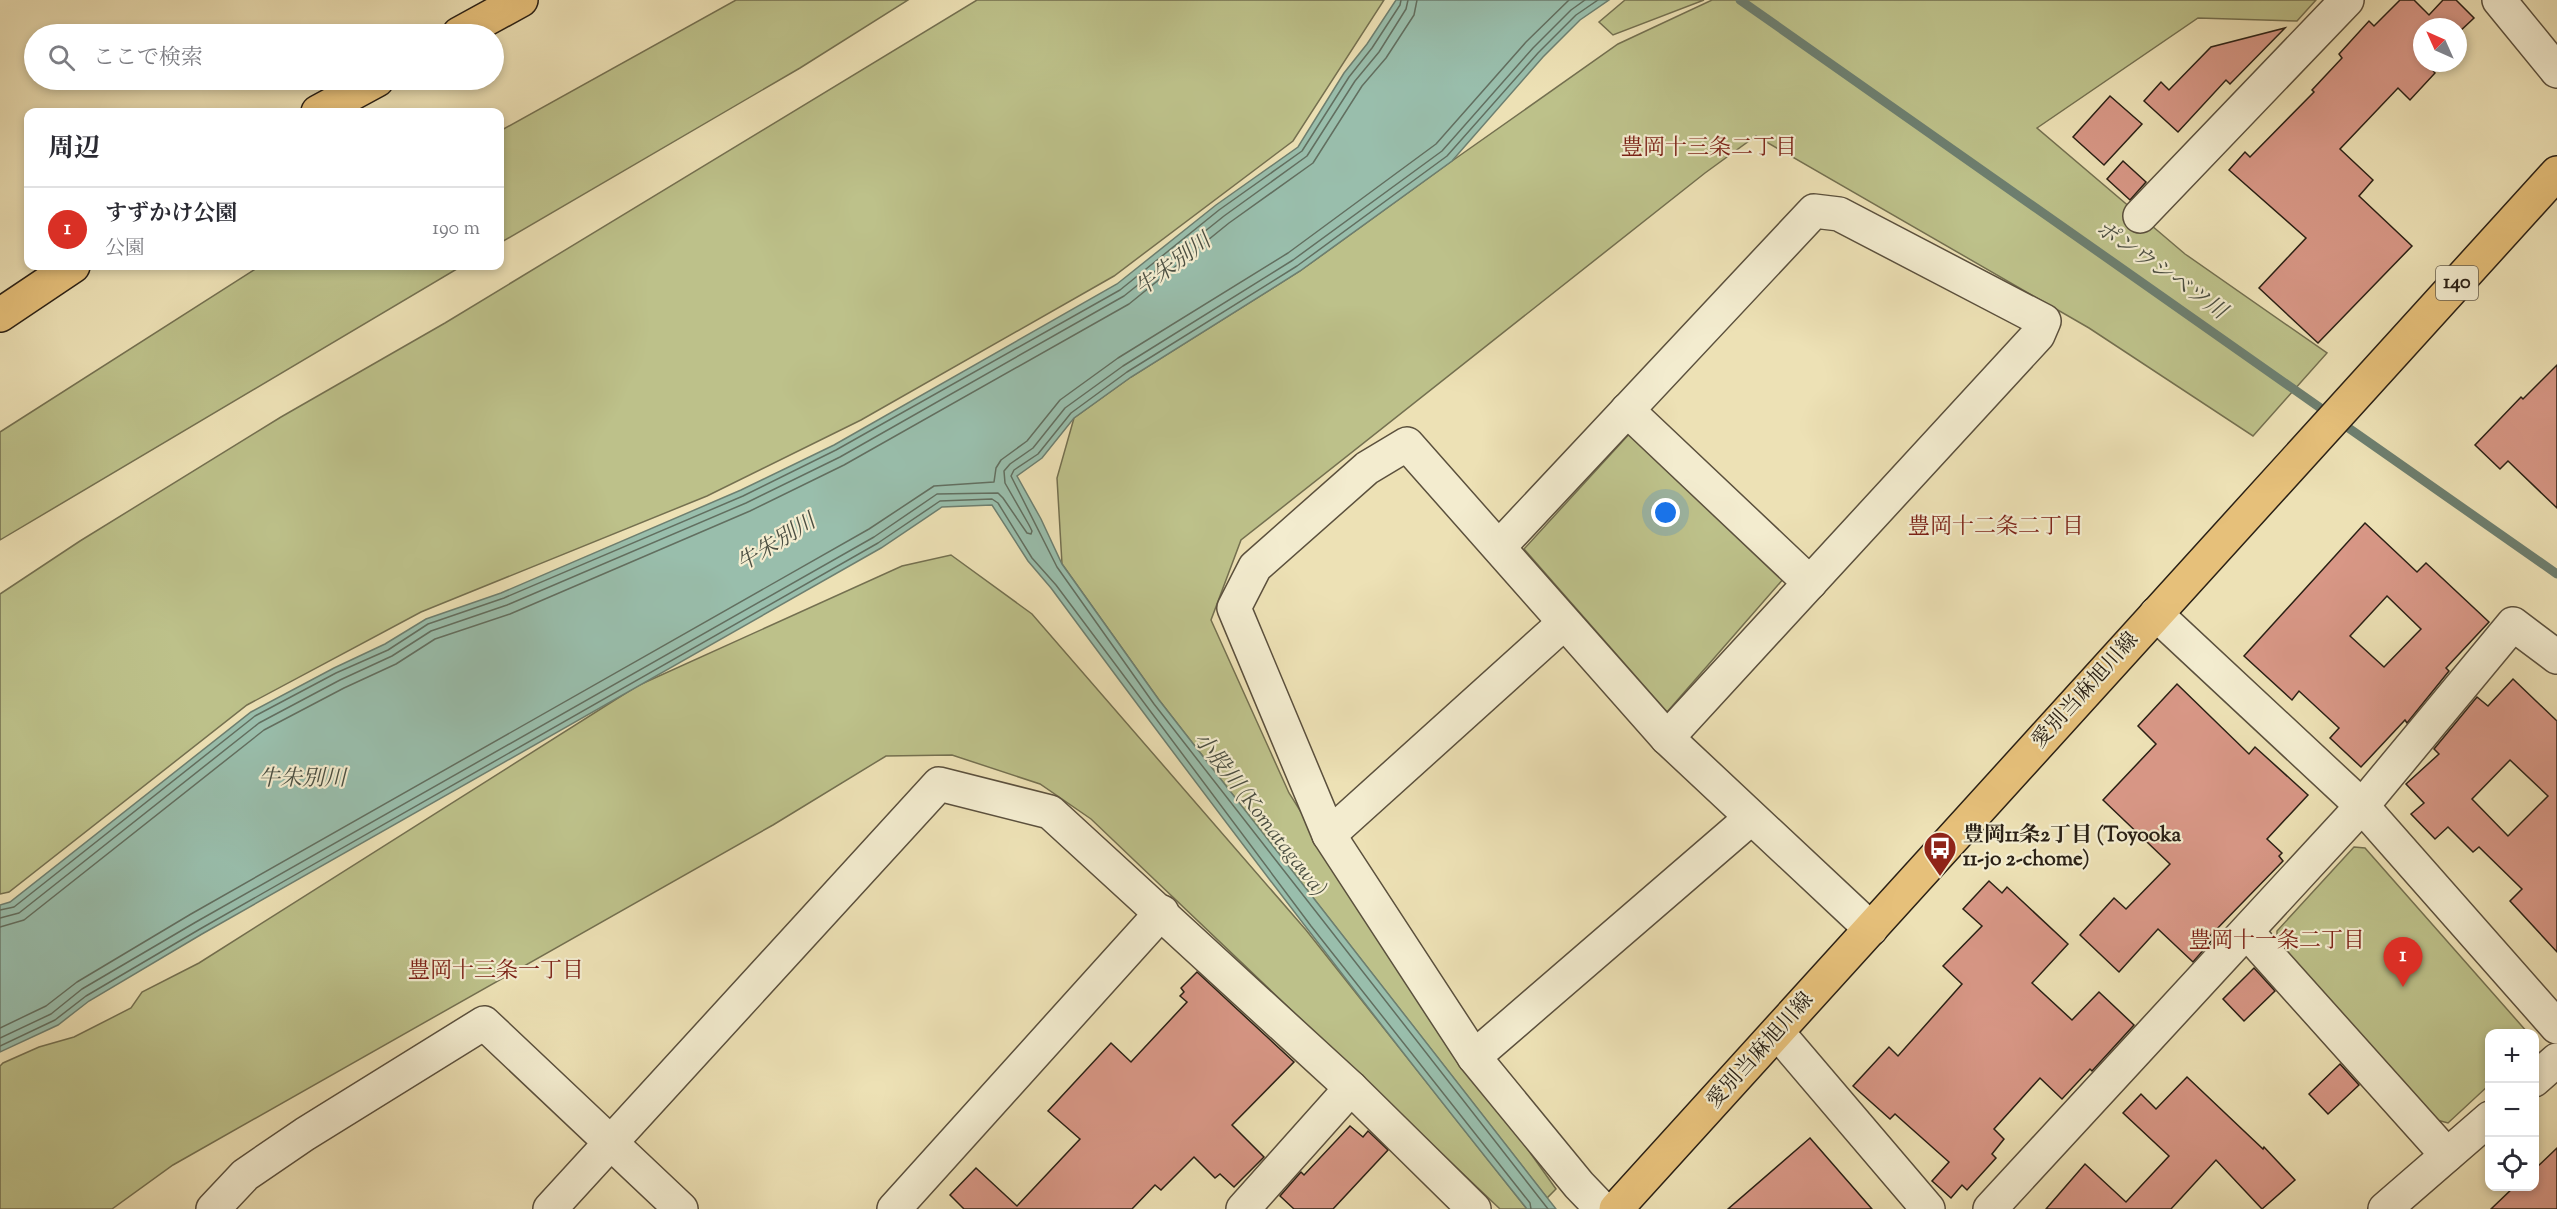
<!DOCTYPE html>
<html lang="ja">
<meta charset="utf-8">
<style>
:root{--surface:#fff;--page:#f2f2f3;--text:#2b2b33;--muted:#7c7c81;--line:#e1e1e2;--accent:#d93025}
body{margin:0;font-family:"Sorts Mill Goudy","Noto Serif JP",serif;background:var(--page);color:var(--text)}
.controls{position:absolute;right:18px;bottom:18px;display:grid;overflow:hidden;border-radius:12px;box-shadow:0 3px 9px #0003}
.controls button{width:54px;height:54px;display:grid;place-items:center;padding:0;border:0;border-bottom:2px solid var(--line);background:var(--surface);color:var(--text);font:30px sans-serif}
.compass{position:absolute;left:2413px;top:18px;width:54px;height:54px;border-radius:50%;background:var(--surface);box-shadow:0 3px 9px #0003;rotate:315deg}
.you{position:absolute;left:1666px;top:513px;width:21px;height:21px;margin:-15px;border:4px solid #fff;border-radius:50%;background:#1a73e8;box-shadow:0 0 0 9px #1a73e833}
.badge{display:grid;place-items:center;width:39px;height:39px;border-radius:50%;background:var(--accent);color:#fff;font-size:20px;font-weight:700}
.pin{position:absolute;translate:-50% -50px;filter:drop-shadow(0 2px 3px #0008)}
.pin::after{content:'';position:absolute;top:32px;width:21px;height:18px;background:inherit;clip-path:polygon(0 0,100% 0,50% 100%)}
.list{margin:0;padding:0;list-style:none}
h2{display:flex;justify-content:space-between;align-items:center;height:78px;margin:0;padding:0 24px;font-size:26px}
h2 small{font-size:20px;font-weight:400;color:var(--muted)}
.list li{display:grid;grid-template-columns:39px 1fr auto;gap:18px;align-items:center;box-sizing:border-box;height:84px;padding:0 24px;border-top:2px solid var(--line)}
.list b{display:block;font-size:22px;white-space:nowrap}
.list p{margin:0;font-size:20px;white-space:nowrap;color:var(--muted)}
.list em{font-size:20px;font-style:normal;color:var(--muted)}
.icon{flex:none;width:33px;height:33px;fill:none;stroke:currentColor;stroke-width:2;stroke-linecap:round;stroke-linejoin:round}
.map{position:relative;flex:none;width:2557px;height:1209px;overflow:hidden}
.search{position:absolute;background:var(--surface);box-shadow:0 3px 9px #0003;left:24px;top:24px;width:480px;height:66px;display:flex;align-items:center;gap:15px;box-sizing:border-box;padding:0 21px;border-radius:33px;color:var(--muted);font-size:22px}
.panel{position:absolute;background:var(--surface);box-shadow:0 3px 9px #0003;left:24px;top:108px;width:480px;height:162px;border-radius:12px}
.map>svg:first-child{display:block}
.green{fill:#bdc18a;stroke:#747050;stroke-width:1.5}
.water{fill:#99beac;stroke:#6d7f70;stroke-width:1.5}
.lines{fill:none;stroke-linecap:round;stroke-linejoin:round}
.shore{stroke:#626f60;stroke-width:1.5}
.stream{stroke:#6d7f70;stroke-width:9}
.building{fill:#d89786;stroke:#2a2015;stroke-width:1.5;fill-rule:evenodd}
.minor-casing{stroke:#5b503d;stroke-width:36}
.major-casing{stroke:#2a2015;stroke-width:36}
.minor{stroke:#f3eccf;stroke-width:33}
.major{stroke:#e6c07a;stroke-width:33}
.labels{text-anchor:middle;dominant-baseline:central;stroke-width:4.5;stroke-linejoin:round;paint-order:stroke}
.shield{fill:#f3eccf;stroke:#665d4d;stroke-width:1.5}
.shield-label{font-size:20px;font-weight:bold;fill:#2a2015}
.street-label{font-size:21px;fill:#2a2015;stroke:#f3eccf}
.poi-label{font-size:21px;font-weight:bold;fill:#2a2015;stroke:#f3eccf;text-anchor:start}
.neighbourhood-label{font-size:22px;fill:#7a1f14;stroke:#f3eccf}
.water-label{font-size:22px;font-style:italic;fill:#4b4f42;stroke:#f3eccf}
</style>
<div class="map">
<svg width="2557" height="1209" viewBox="0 0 2557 1209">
<rect width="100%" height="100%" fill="#ede1b5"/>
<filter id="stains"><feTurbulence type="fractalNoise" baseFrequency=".00333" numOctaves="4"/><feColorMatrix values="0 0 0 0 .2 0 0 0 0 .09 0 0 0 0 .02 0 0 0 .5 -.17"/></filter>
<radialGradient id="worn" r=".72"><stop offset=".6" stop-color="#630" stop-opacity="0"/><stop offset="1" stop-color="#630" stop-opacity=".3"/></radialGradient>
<g class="green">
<polygon points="736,0 908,0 800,68 500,243 500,131"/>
<polygon points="977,0 1384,0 1293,141 1114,276 861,420 707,496 421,612 247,705 9,892 0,894 0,594 80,541 281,417 445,323"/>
<polygon points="1625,0 1704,0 1613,35 1599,22"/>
<polygon points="1712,0 2316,0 2297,21 2198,18 2037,128 2185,254 2327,353 2253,436 2089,328 1756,136 1705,173 1241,540 1211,620 1289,793 1402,973 1556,1189 1547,1198 1159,700 1062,564 1057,478 1074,418 1131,377 1300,271 1452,161 1618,44"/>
<polygon points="260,266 462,266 0,540 0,432"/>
<polygon points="1632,431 1785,577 1667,712 1524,549"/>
<polygon points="951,555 1032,614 1306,930 1527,1209 1500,1209 1091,819 1040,784 952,755 886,756 773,825 173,1165 112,1209 0,1209 0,1066 3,1063 39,1047 74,1037 131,1008 142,992 199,963 637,686 902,566"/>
<polygon points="2354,847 2365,848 2528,1033 2490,1034 2489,1085 2448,1123 2437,1120 2277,941 2277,931"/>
</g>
<path class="water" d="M1396 0H1609L1580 20 1543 57 1452 161 1300 271 1131 377 1074 418 1042 458 1017 476 1041 519 1062 564 1159 700 1556 1209H1527C1364 1006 1206 798 1051 588L1028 561 992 505 942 507 881 548 202 934 89 1001 58 1025 0 1052V905L10 902 251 712 334 668 385 644 426 619 501 593 741 490 834 445 1117 284 1216 205 1298 147 1344 73 1367 44Z"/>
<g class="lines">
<g class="shore">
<polyline points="0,910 14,907 255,716 336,673 388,650 428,624 504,598 743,496 836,450 1120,290 1219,210 1302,151 1349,77 1372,48 1400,5 1401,0"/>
<polyline points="0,918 19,913 259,723 340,680 392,656 431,631 507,605 746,503 840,457 1124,296 1224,216 1307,156 1355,81 1379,52 1406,9 1408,0"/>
<polyline points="0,927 24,920 264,730 344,688 396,664 435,639 510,614 750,511 844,465 1129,304 1229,223 1313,163 1362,86 1386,58 1414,15 1417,0"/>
<polyline points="0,1028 46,1006 77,982 191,914 869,529 934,486 994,482 996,468 1001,460 1027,441 1060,400 1118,358 1288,253 1436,144 1526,42 1569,0"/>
<polyline points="0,1038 51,1014 82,989 196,922 874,537 937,494 998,493 1003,498 1027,533 1031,534 1032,531 1029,525 1005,483 1004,471 1010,464 1033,448 1065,408 1123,366 1293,260 1442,151 1533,48 1571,10 1585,0"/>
<polyline points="0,1046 55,1020 86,996 200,929 878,543 940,501 992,499 998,503 1032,558 1056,585 1311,926 1530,1203 1531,1209"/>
<polyline points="1548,1209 1154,704 1057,567 1011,476 1014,470 1038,454 1071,413 1127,372 1297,266 1447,156 1538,53 1576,15 1598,0"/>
</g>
<g class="stream">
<polyline points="1740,0 2329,414"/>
<polyline points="2340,422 2557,574"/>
</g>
</g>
<g class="building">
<polygon points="2400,0 2414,0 2429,15 2443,0 2456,0 2474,18 2458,33 2458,27 2422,27 2422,63 2427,63 2435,73 2410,100 2398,88 2340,149 2373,180 2359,196 2412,246 2318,343 2259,288 2306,238 2229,170 2245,152 2250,157 2314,92 2312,90 2342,58 2339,54 2369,21 2374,26"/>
<polygon points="2285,28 2230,84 2226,80 2178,132 2144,101 2161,82 2169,90 2211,47"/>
<polygon points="2110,96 2142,124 2104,165 2073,137"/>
<polygon points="2123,161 2146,182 2130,200 2107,179"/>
<polygon points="2557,365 2557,508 2508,461 2500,469 2475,445 2521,397 2523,399"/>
<path d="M2365 523 2417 572 2426 563 2489 622 2446 668 2449 671 2407 723 2405 720 2361 767 2330 738 2339 728 2299 691 2292 700 2244 656ZM2387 596 2421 629 2384 667 2350 636Z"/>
<path d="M2513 679 2557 721V952L2510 901 2522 889 2479 847 2473 852 2448 827 2435 839 2411 814 2424 803 2406 784 2439 754 2434 749 2477 697 2488 706ZM2510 760 2548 796 2508 836 2472 799Z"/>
<polygon points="2177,684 2249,754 2255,747 2308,795 2267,839 2282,853 2279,856 2283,861 2210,936 2213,939 2193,962 2158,929 2119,972 2080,935 2114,898 2126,909 2170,864 2103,800 2156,744 2138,726"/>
<polygon points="1989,881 2002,893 2007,887 2068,944 2032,983 2072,1020 2099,992 2134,1025 2092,1071 2090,1069 2062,1099 2040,1078 1994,1129 2004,1139 1992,1154 1996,1158 1967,1190 1962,1185 1951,1198 1932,1181 1949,1162 1895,1114 1890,1119 1853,1086 1889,1047 1898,1056 1962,984 1943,966 1982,926 1963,909"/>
<polygon points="2254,968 2275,991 2244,1021 2223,999"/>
<polygon points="1197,972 1294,1062 1232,1125 1264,1157 1234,1187 1220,1174 1215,1178 1194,1157 1161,1190 1155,1185 1132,1209 964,1209 950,1195 976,1168 1017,1206 1080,1139 1048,1111 1111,1043 1131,1062 1187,1002 1180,996 1184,992 1181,988"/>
<polygon points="2340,1064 2359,1085 2328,1114 2309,1094"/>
<polygon points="2187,1077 2263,1149 2264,1147 2295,1180 2262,1209 2216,1160 2171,1209 2046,1209 2085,1164 2126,1202 2169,1156 2123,1113 2141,1094 2156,1109"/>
<polygon points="1350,1126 1363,1137 1368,1131 1388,1150 1333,1209 1294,1209 1280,1196 1301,1172 1304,1175"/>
<polygon points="1810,1138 1872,1209 1728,1209"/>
<polygon points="2557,1148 2557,1209 2491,1209 2515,1186 2535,1186 2535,1169"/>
</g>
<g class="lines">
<defs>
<g id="minor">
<polyline points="2499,0 2557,71"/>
<polyline points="2140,216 2347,0"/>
<polyline points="1627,410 1810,583"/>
<polyline points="1499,547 1814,211 1839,214 2044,321 2038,335 1667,738"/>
<polyline points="2156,614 2362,806 2557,1027"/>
<polyline points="1329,835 1564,623"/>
<polyline points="2247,932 2447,1155"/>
<polyline points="1778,1033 1928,1209"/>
<polyline points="1474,1057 1751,818"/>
<polyline points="2534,1080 2557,1060"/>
<polyline points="213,1209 245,1175 305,1134 484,1023 681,1209"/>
<polyline points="550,1209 939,784 1050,812 1351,1088 1474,1209"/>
<polyline points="894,1209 1162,912"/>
<polyline points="1243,1209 1351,1088"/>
<polyline points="1602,1209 1579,1185 1474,1057 1329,835 1234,608 1255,567 1367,468 1407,444 1667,738 1871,929"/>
<polyline points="1990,1209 2362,806 2513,624 2557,657"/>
<polyline points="2385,1209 2490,1118"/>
</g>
<g id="major">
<polyline points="459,34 521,0"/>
<polyline points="318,112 377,80"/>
<polyline points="0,315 73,266"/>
<polyline points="1616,1209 2557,173"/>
</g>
</defs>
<use href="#minor" class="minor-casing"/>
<use href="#major" class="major-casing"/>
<use href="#minor" class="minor"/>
<use href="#major" class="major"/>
</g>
<defs>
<symbol id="bus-pin" viewBox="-11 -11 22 30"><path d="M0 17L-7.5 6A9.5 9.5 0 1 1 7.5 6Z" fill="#8f2418" stroke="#f3eccf"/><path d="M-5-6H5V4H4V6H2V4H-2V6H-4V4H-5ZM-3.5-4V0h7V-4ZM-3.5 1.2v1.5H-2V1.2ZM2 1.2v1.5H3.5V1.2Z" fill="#fff"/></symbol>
</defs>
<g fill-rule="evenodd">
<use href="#bus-pin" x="1921" y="829" width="38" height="52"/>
</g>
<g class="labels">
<rect class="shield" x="2436" y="266" width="42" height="34" rx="4.5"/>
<g class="shield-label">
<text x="2457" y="283">140</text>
</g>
<g class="street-label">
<text transform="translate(2086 691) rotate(-48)">愛別当麻旭川線</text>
<text transform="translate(1761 1051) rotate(-48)">愛別当麻旭川線</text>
</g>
<g class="poi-label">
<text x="1963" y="836">豊岡11条2丁目 (Toyooka<tspan x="1963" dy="24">11-jo 2-chome)</tspan></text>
</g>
<g class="neighbourhood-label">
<text x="1709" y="149">豊岡十三条二丁目</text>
<text x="1996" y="528">豊岡十二条二丁目</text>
<text x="2277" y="942">豊岡十一条二丁目</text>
<text x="496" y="972">豊岡十三条一丁目</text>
</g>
<g class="water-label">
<text transform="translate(1174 266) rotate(-37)">牛朱別川</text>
<text transform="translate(2160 271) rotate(35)">ポンウシベツ川</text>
<text transform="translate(777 544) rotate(-32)">牛朱別川</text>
<text x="302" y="780">牛朱別川</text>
<text transform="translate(1259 815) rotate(52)">小股川 (Komatagawa)</text>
</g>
</g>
<rect width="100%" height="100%" filter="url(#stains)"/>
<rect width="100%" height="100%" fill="url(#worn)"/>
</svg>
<div class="controls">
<button>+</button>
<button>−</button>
<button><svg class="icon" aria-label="locate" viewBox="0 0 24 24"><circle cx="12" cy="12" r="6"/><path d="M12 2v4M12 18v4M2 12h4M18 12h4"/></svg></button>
</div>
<svg class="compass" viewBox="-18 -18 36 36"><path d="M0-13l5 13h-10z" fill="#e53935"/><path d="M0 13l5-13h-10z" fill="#7c7c81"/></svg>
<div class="you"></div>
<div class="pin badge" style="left:2403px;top:987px">1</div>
<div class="search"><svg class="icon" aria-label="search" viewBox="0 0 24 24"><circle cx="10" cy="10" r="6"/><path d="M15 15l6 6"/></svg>ここで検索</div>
<section class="panel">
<h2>周辺<small></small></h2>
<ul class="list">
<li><span class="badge">1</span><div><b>すずかけ公園</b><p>公園</p></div><em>190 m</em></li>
</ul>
</section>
</div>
